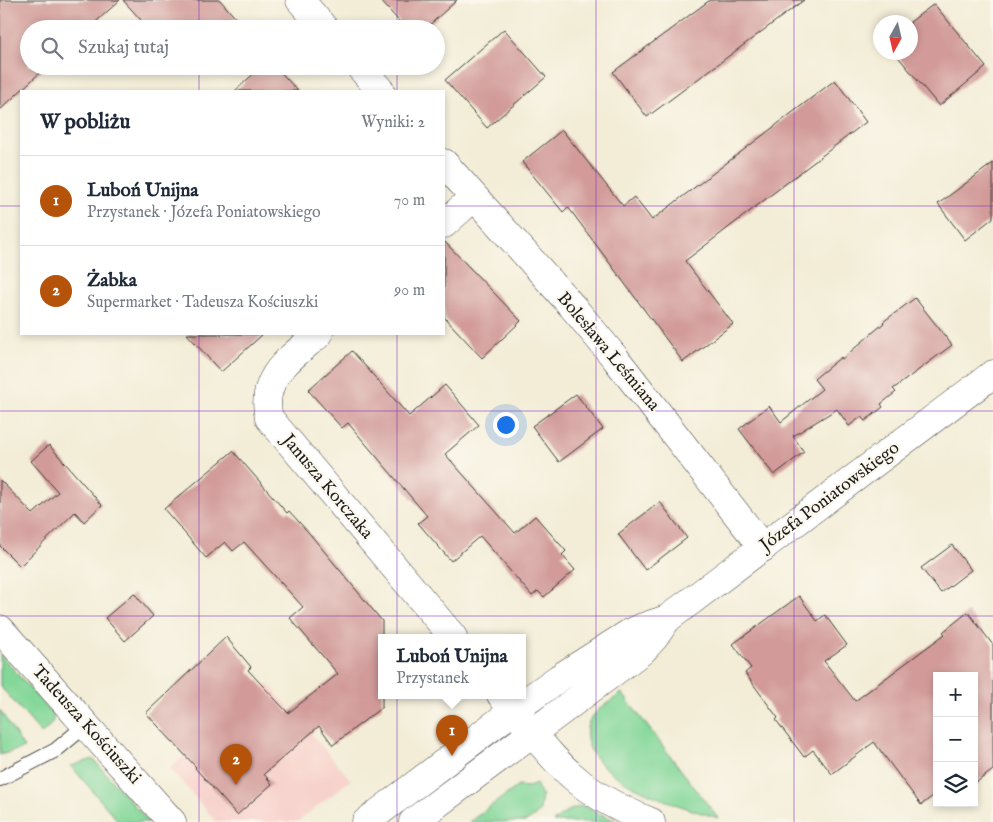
<!DOCTYPE html>
<html lang="pl">
<meta charset="utf-8">
<style>
:root{--surface:#fff;--page:#f2f2f3;--text:#1f2937;--muted:#747a83;--line:#e0e1e3;--accent:#b45309}
body{margin:0;font-family:"IM FELL English",serif;background:var(--page);color:var(--text)}
.controls{position:absolute;right:15px;bottom:15px;display:grid;overflow:hidden;border-radius:0px;box-shadow:0 2px 8px #0003}
.controls button{width:45px;height:45px;display:grid;place-items:center;padding:0;border:0;border-bottom:1px solid var(--line);background:var(--surface);color:var(--text);font:25px sans-serif}
.compass{position:absolute;left:873px;top:15px;width:45px;height:45px;border-radius:50%;background:var(--surface);box-shadow:0 2px 8px #0003;rotate:188deg}
.you{position:absolute;left:505px;top:424px;width:18px;height:18px;margin:-12px;border:4px solid #fff;border-radius:50%;background:#1a73e8;box-shadow:0 0 0 8px #1a73e833}
.badge{display:grid;place-items:center;width:32px;height:32px;border-radius:50%;background:var(--accent);color:#fff;font-size:16px;font-weight:700}
.pin{position:absolute;translate:-50% -41px;filter:drop-shadow(0 1px 2px #0008)}
.pin::after{content:'';position:absolute;top:26px;width:18px;height:15px;background:inherit;clip-path:polygon(0 0,100% 0,50% 100%)}
.popup{position:absolute;left:378px;top:634px;width:148px;height:65px;box-sizing:border-box;display:grid;place-content:center;border-radius:0px;background:var(--surface);filter:drop-shadow(0 1px 4px #0005);font-size:16px;white-space:nowrap;color:var(--muted)}
.popup b{font-size:19px;color:var(--text)}
.popup::after{content:'';position:absolute;left:50%;top:100%;margin-left:-10px;border:10px solid transparent;border-top-color:var(--surface)}
.list{margin:0;padding:0;list-style:none}
h2{display:flex;justify-content:space-between;align-items:center;height:65px;margin:0;padding:0 20px;font-size:21px}
h2 small{font-size:16px;font-weight:400;color:var(--muted)}
.list li{display:grid;grid-template-columns:32px 1fr auto;gap:15px;align-items:center;box-sizing:border-box;height:90px;padding:0 20px;border-top:1px solid var(--line)}
.list b{display:block;font-size:19px;white-space:nowrap}
.list p{margin:0;font-size:16px;white-space:nowrap;color:var(--muted)}
.list em{font-size:16px;font-style:normal;color:var(--muted)}
.icon{flex:none;width:28px;height:28px;fill:none;stroke:currentColor;stroke-width:2;stroke-linecap:round;stroke-linejoin:round}
.map{position:relative;flex:none;width:993px;height:822px;overflow:hidden}
.search{position:absolute;background:var(--surface);box-shadow:0 2px 8px #0003;left:20px;top:20px;width:425px;height:55px;display:flex;align-items:center;gap:12px;box-sizing:border-box;padding:0 18px;border-radius:28px;color:var(--muted);font-size:19px}
.panel{position:absolute;background:var(--surface);box-shadow:0 2px 8px #0003;left:20px;top:90px;width:425px;height:245px;border-radius:0px}
.map>svg:first-child{display:block}
.built{fill:#f7d0ca}
.green{fill:#83d799;stroke:#507a5a}
.building{fill:#d29b9a}
.lines{fill:none;stroke-linecap:round;stroke-linejoin:round}
.service-casing{stroke:#3c3b38;stroke-width:16}
.minor-casing{stroke:#3c3b38;stroke-width:29}
.tertiary-casing{stroke:#3c3b38;stroke-width:29}
.service{stroke:#fff;stroke-width:14}
.minor{stroke:#fff;stroke-width:28}
.tertiary{stroke:#fff;stroke-width:28}
.grid{fill:none;stroke:#7b2cbf;stroke-width:1;stroke-opacity:0.55}
.labels{text-anchor:middle;dominant-baseline:central;stroke-width:4.5;stroke-linejoin:round;paint-order:stroke}
.street-label{font-size:18px;fill:#1c1c1c;stroke:#fbf7ec}
</style>
<div class="map">
<svg width="993" height="822" viewBox="0 0 993 822">
<rect width="100%" height="100%" fill="#fbf7ec"/>
<filter id="ink" filterUnits="userSpaceOnUse"><feTurbulence type="fractalNoise" baseFrequency=".02" numOctaves="2"/><feDisplacementMap in="SourceGraphic" scale="10" xChannelSelector="R" yChannelSelector="G"/><feConvolveMatrix kernelMatrix="1 2 1 2 8 2 1 2 1" color-interpolation-filters="sRGB"/></filter>
<filter id="wash" filterUnits="userSpaceOnUse"><feTurbulence type="fractalNoise" baseFrequency=".0096" numOctaves="4" result="noise"/><feDisplacementMap in="SourceGraphic" scale="20" xChannelSelector="R" yChannelSelector="G"/><feGaussianBlur stdDeviation="1.12" result="paint"/><feColorMatrix in="noise" values="0 0 0 0 0 0 0 0 0 0 0 0 0 0 0 0 0 1.4 0 .05"/><feComposite in="paint" operator="in"/></filter>
<g filter="url(#wash)">
<rect width="100%" height="100%" fill="#f3edd7"/>
<polygon class="built" points="268,684 351,780 297,822 216,822 170,768"/>
<g class="green">
<polygon points="0,654 54,716 52,723 42,734 0,686"/>
<path d="M622 693 718 818C682 807 593 781 587 739 586 731 587 723 592 717 599 707 613 700 622 693Z"/>
<polygon points="0,710 24,748 0,755"/>
<polygon points="93,759 149,822 119,822 71,766"/>
<polygon points="536,784 542,796 540,810 535,816 526,822 469,822 518,786 529,787"/>
<path d="M583 806 618 822H553C563 814 570 808 583 806Z"/>
</g>
<g id="blocks">
<g class="building">
<polygon points="0,0 120,0 88,29 29,29 29,66 47,66 0,110"/>
<polygon points="123,0 220,0 239,22 231,29 149,29"/>
<polygon points="380,0 457,0 425,29 406,29"/>
<polygon points="710,0 804,0 647,117 613,72"/>
<polygon points="934,4 986,67 939,106 894,52 910,52 910,22"/>
<polygon points="504,29 546,77 487,128 445,80"/>
<polygon points="262,66 275,66 298,91 235,91"/>
<polygon points="835,80 866,122 685,261 733,324 683,362 568,207 563,212 522,162 562,130 623,206 634,197 652,220"/>
<polygon points="993,163 993,218 965,240 938,204"/>
<polygon points="444,241 521,321 482,358 444,317"/>
<polygon points="915,298 952,345 893,389 896,392 881,404 883,407 865,421 861,417 849,426 837,409 793,436 804,452 774,475 739,429 769,406 781,422 822,389 814,379 841,357 842,359 884,323 883,322"/>
<polygon points="187,334 263,334 221,372"/>
<polygon points="352,351 409,416 445,385 479,425 445,454 515,533 535,516 566,551 562,555 575,570 544,597 538,591 532,596 480,536 451,561 418,523 427,516 348,423 342,428 308,390"/>
<polygon points="576,394 603,429 559,462 532,426"/>
<polygon points="49,445 102,505 84,522 75,512 20,566 0,546 0,480 33,514 58,492 31,461"/>
<polygon points="233,451 287,513 289,511 309,533 382,621 382,707 333,745 319,726 264,774 272,784 237,815 195,768 196,767 146,713 226,637 251,667 248,670 288,713 338,674 290,618 303,607 244,542 233,551 225,542 206,558 164,509"/>
<polygon points="660,502 687,538 645,570 618,534"/>
<polygon points="952,545 971,570 941,593 921,568"/>
<polygon points="134,593 153,616 125,641 105,618"/>
<polygon points="799,596 817,621 825,615 847,645 824,661 855,701 945,634 943,632 968,612 993,645 993,770 974,784 974,676 937,676 937,793 921,805 874,742 832,774 813,750 804,757 776,720 778,718 745,673 751,668 733,644"/>
</g>
</g>
</g>
<g filter="url(#ink)">
<use href="#blocks" fill-opacity="0" stroke="#3c3b38" stroke-width="1"/>
<g class="lines">
<defs>
<polyline id="service" points="0,779 56,750 86,725"/>
<g id="minor">
<polyline points="300,0 325,29"/>
<polyline points="359,66 381,91"/>
<polyline points="444,163 572,306 616,359 763,548"/>
<polyline points="444,224 474,197"/>
<path d="M319 334C291 358 259 376 269 418L453 637"/>
<polyline points="501,695 514,710"/>
</g>
<g id="tertiary">
<polyline points="0,629 172,822"/>
<path d="M522 720C539 741 556 763 577 780 596 797 627 812 651 822"/>
<polyline points="366,822 514,710 559,678 628,634 643,627 667,619"/>
<polyline points="413,822 642,651 654,638 667,619 993,374"/>
</g>
</defs>
<use href="#service" class="service-casing"/>
<use href="#minor" class="minor-casing"/>
<use href="#tertiary" class="tertiary-casing"/>
<use href="#service" class="service"/>
<use href="#minor" class="minor"/>
<use href="#tertiary" class="tertiary"/>
</g>
</g>
<path class="grid" d="M199 0V29M397 0V29M596 0V822M794 0V822M199 66V91M397 66V91M0 206H21M444 206H993M199 334V822M397 334V822M0 411H993M0 616H993"/>
<g class="labels">
<g class="street-label">
<text transform="translate(608 352) rotate(50)">Bolesława Leśmiana</text>
<text transform="translate(327 487) rotate(50)">Janusza Korczaka</text>
<text transform="translate(830 497) rotate(-37)">Józefa Poniatowskiego</text>
<text transform="translate(86 725) rotate(48)">Tadeusza Kościuszki</text>
</g>
</g>
</svg>
<div class="controls">
<button>+</button>
<button>−</button>
<button><svg class="icon" aria-label="layers" viewBox="0 0 24 24"><path d="M12 4l9 5-9 5-9-5zM3 14l9 5 9-5"/></svg></button>
</div>
<svg class="compass" viewBox="-18 -18 36 36"><path d="M0-13l5 13h-10z" fill="#e53935"/><path d="M0 13l5-13h-10z" fill="#747a83"/></svg>
<div class="you"></div>
<div class="pin badge" style="left:452px;top:756px">1</div>
<div class="popup"><b>Luboń Unijna</b>Przystanek</div>
<div class="pin badge" style="left:236px;top:785px">2</div>
<div class="search"><svg class="icon" aria-label="search" viewBox="0 0 24 24"><circle cx="10" cy="10" r="6"/><path d="M15 15l6 6"/></svg>Szukaj tutaj</div>
<section class="panel">
<h2>W pobliżu<small>Wyniki: 2</small></h2>
<ul class="list">
<li><span class="badge">1</span><div><b>Luboń Unijna</b><p>Przystanek · Józefa Poniatowskiego</p></div><em>70 m</em></li>
<li><span class="badge">2</span><div><b>Żabka</b><p>Supermarket · Tadeusza Kościuszki</p></div><em>90 m</em></li>
</ul>
</section>
</div>
